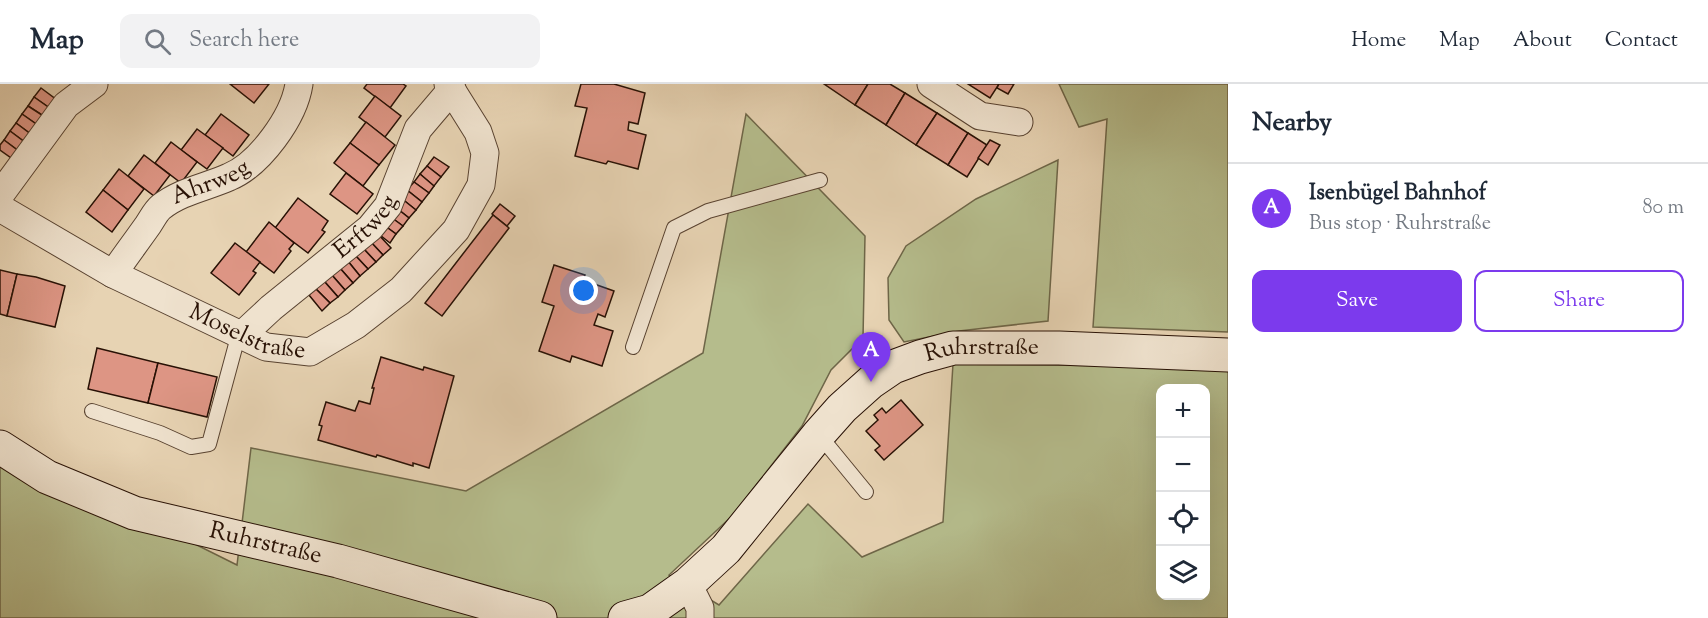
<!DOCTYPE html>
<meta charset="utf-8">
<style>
:root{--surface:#fff;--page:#f2f2f3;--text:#1f2937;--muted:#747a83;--line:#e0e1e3;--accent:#7c3aed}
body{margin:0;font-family:"Sorts Mill Goudy",serif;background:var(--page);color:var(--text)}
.controls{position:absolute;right:18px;bottom:18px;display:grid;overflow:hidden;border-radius:12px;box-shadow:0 6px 24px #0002}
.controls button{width:54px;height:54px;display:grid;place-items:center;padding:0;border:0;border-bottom:2px solid var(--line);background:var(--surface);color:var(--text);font:30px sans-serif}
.you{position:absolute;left:584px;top:207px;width:21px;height:21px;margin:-15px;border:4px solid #fff;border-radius:50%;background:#1a73e8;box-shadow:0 0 0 9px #1a73e833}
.badge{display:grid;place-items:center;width:39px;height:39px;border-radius:50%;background:var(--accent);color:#fff;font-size:20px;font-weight:700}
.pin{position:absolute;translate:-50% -50px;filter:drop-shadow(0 2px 3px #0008)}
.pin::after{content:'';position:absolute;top:32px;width:21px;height:18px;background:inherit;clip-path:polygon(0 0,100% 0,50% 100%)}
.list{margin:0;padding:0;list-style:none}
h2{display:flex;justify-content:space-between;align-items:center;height:78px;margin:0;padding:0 24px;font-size:26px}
h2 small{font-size:20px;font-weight:400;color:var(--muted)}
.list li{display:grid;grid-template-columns:39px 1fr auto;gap:18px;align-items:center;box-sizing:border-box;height:90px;padding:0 24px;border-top:2px solid var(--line)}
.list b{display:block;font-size:22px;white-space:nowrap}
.list p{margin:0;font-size:20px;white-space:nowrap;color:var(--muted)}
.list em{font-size:20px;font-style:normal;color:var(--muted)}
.actions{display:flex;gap:12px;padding:18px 24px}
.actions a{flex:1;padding:14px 0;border:2px solid var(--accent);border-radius:12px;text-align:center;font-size:21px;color:var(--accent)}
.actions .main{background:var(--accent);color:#fff}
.icon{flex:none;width:33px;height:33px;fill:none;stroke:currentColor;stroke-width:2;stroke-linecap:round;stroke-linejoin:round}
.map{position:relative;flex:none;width:1228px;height:534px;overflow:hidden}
header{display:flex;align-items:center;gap:36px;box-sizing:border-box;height:84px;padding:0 30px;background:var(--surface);border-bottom:2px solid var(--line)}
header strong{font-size:28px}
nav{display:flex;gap:33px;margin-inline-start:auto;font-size:21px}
.search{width:420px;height:54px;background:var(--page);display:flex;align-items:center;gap:15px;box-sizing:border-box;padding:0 21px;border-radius:12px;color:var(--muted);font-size:22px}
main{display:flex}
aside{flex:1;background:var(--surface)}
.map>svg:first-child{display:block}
.green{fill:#b5bc8c;stroke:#6e6648;stroke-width:1.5;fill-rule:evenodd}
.building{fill:#dd9584;stroke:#281105;stroke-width:1.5}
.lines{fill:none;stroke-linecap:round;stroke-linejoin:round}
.service-casing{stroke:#584230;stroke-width:16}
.minor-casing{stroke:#584230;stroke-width:29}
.secondary-casing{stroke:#281105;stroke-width:35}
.service{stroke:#efe2ce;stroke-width:14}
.minor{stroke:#efe2ce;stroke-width:27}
.secondary{stroke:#efe2ce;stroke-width:33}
.labels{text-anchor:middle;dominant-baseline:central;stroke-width:4.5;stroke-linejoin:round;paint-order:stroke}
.street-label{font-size:24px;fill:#281105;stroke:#efe2ce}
</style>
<header>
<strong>Map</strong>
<div class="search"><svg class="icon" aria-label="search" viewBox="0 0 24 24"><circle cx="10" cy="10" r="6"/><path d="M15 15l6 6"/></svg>Search here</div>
<nav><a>Home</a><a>Map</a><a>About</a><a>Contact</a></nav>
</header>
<main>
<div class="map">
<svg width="1228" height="534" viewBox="0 0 1228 534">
<rect width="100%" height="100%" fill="#e7d3b3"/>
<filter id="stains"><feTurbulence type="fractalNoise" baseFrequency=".00333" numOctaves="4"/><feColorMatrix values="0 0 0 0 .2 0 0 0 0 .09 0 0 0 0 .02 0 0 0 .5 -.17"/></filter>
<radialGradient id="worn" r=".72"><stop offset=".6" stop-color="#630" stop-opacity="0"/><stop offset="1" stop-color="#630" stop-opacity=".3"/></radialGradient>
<g class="green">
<polygon points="1059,0 1228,0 1228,248 1093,243 1107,35 1079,43"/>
<path d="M746 30 865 152 863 254 831 286 802 342 732 432 669 491 719 521 808 420 862 473 943 438 953 280 1228 283V534H0V363L237 481 251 364 466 407 703 269ZM1160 304H1206V512H1160Z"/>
<polygon points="1058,76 1048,237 959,247 904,258 889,236 888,194 906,162 976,115"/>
</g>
<g class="building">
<polygon points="230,0 269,0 254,19"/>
<polygon points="367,0 403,0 406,2 390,24 364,4"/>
<polygon points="581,0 614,0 645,9 638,40 629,38 628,46 646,51 638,85 608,77 606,80 575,72 587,24 575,22"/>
<polygon points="824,0 868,0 855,21"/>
<polygon points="868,0 890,0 905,9 886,41 855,21"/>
<polygon points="968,0 999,0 990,14"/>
<polygon points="999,0 1014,0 1008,10 997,4"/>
<polygon points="41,4 57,16 51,25 34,13"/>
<polygon points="905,9 937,29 916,61 886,41"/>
<polygon points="375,12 401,32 385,53 359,33"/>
<polygon points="34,13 51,25 45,33 28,22"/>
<polygon points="28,22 45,33 39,42 22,30"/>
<polygon points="937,29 968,49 948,81 916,61"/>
<polygon points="22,30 39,42 32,51 16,39"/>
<polygon points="221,30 249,51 233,72 205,51"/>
<polygon points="366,38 395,61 379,81 350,59"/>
<polygon points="16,39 32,51 26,59 10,47"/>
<polygon points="197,45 223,64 207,85 181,66"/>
<polygon points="10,47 26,59 20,68 4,56"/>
<polygon points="968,49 987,61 967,93 948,81"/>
<polygon points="4,56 20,68 14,76 0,66 0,61"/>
<polygon points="990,56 1000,61 988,81 978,74"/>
<polygon points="171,58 197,78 181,99 155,79"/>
<polygon points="350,59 379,81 363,102 334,79"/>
<polygon points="144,71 170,91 154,112 128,92"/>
<polygon points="434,73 449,83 441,93 427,82"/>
<polygon points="427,82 441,93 434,102 420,90"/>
<polygon points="119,85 144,105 128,126 103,106"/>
<polygon points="346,89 373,110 357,130 330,110"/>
<polygon points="420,90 434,102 429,109 414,98"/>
<polygon points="414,98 429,109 422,118 407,106"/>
<polygon points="103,106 128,126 112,148 86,128"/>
<polygon points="407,106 422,118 416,126 401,114"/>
<polygon points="298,114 328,137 322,146 325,148 308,169 275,144"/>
<polygon points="401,114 416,126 409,134 394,122"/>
<polygon points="500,120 515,132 507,142 492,130"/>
<polygon points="394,122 409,134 403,142 388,131"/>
<polygon points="388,131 403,142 396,150 381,139"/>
<polygon points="493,131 509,144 442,232 425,219"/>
<polygon points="269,138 294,159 289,165 291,167 274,189 246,168"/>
<polygon points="381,139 396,150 390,159 375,147"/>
<polygon points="377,149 391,164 383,171 369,156"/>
<polygon points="369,156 383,171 376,178 362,163"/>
<polygon points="235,159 260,178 253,187 256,189 239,211 211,189"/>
<polygon points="362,163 376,178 368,185 354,170"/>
<polygon points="354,170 368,185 360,192 347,176"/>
<polygon points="347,176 360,192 353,199 339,183"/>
<polygon points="554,181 585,191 583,196 614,207 605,233 598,230 594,241 613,247 602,282 572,272 570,278 539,267 554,222 542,218"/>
<polygon points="339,183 353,199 345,206 331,190"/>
<polygon points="0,186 17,190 7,232 0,230"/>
<polygon points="17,190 36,193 65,202 55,243 7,232"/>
<polygon points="331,190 345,206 338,213 324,197"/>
<polygon points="324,197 338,213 330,219 316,205"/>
<polygon points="316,205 330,219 322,227 309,211"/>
<polygon points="97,264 158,279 148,319 88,305"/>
<polygon points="381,273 423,286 424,283 454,292 429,384 413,379 413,382 377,371 376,373 318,356 322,342 319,341 326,318 355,327 359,317 370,320 374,304 372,304"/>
<polygon points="158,279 217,293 207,333 148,319"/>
<polygon points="901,316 923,341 884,376 875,366 880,362 866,347 878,336 874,331 882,324 886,329"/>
</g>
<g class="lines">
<defs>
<g id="service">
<polyline points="633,263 674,144 708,127 820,96"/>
<polyline points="92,327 160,349 191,363 209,360 239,249"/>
<polyline points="818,351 825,358 866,408"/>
</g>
<g id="minor">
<polyline points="931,0 980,32 1019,38"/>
<polyline points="0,111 66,21 94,0"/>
<path id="s1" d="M0 124 113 190 266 263 310 268 356 241 401 206 456 146 481 101 485 69 478 48 448 0"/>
<path id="s2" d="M113 190C124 174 136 158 148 141 152 135 156 127 161 123 181 107 207 103 229 93 260 80 294 33 299 0"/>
<path id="s3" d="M242 251 271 224 370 144 388 122 418 45 452 5"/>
<polyline points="688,500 700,524 700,534"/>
</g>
<g id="secondary">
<path id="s4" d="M0 363 47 393 134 429 338 477 540 534"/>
<path id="s5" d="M625 534 650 527 688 500 726 465 818 351 842 324 871 298 893 283 920 273 953 264H1059L1228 271"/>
</g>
</defs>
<use href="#service" class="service-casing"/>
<use href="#minor" class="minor-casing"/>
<use href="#secondary" class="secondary-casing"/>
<use href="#service" class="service"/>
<use href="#minor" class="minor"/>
<use href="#secondary" class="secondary"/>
</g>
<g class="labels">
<g class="street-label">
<text stroke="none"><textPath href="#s2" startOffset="138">Ahrweg</textPath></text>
<text stroke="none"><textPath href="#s3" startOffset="165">Erftweg</textPath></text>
<text stroke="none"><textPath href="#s1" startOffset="278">Moselstraße</textPath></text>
<text stroke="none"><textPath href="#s5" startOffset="464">Ruhrstraße</textPath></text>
<text stroke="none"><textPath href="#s4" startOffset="285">Ruhrstraße</textPath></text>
</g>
</g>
<rect width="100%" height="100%" filter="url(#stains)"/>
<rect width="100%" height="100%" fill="url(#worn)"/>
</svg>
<div class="controls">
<button>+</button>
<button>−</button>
<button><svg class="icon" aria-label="locate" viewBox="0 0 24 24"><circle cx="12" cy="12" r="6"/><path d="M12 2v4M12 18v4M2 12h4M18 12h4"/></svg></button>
<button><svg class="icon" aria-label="layers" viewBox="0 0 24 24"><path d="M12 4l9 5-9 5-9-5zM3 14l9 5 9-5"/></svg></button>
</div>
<div class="you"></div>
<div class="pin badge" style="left:871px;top:298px">A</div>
</div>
<aside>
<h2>Nearby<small></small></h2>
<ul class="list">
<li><span class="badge">A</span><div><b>Isenbügel Bahnhof</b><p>Bus stop · Ruhrstraße</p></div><em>80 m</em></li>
</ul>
<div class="actions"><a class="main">Save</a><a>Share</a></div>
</aside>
</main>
